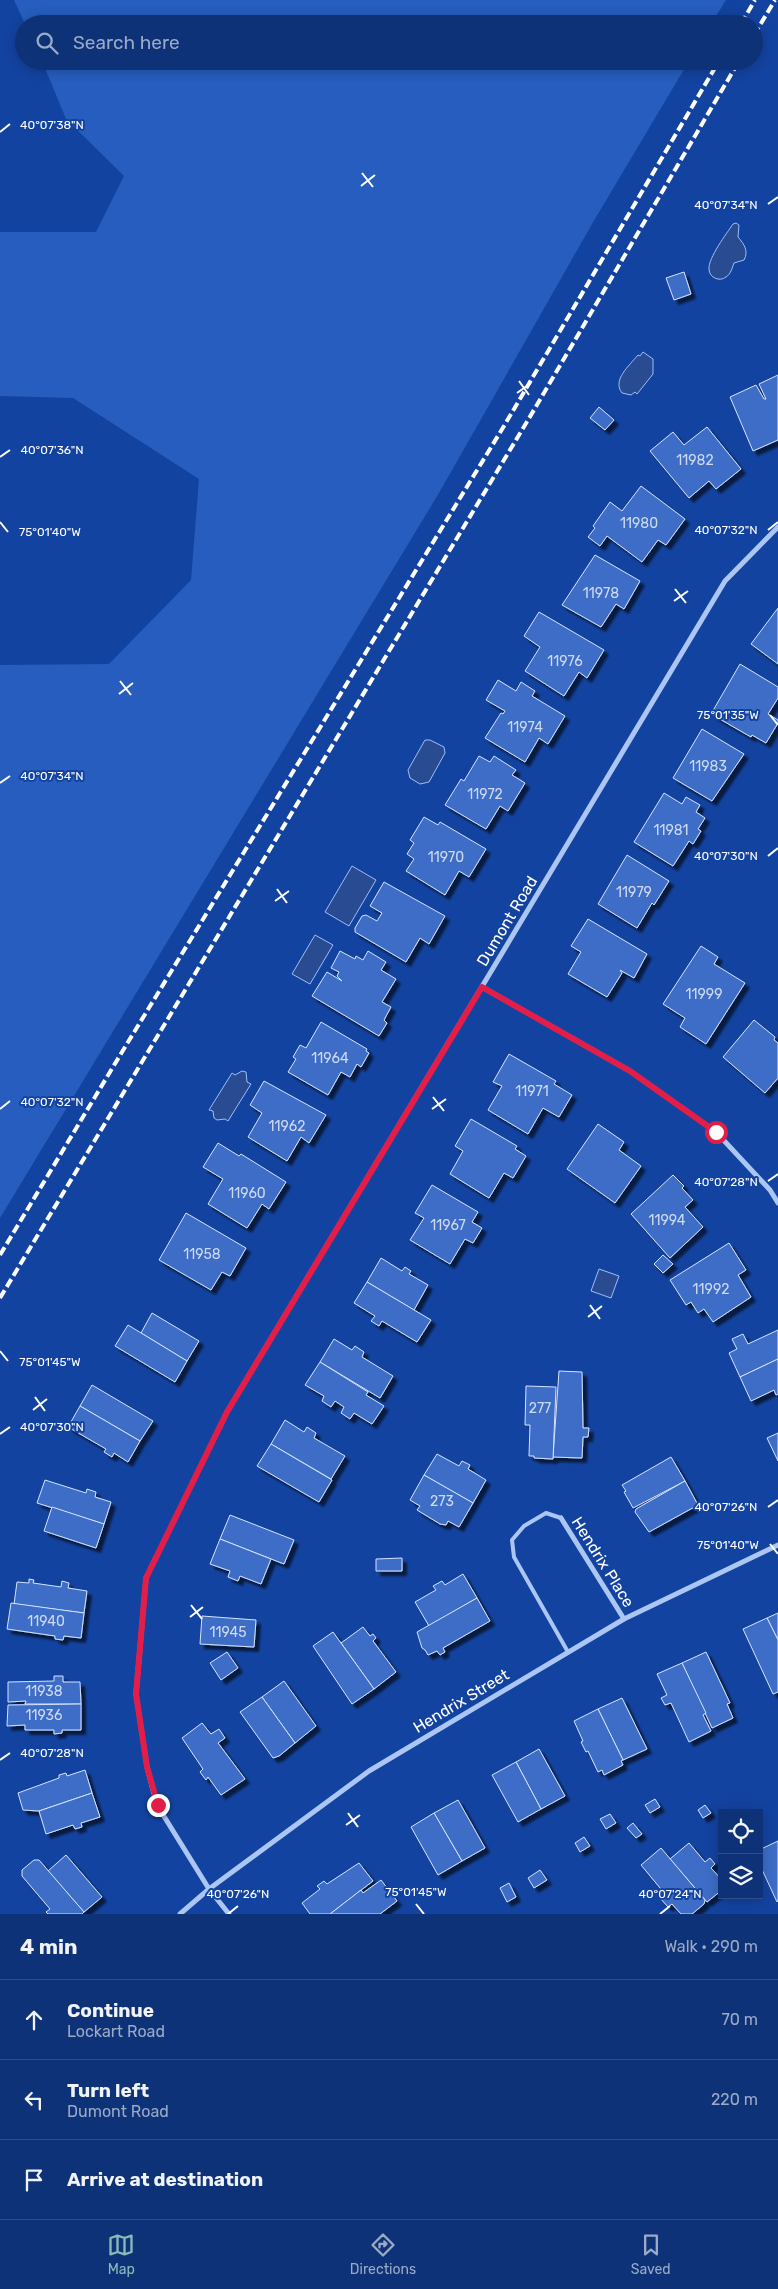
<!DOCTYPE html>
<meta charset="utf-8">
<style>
:root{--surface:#0e3278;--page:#173a7d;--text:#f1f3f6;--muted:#9baac6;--line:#2e4d8a;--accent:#8bbbb9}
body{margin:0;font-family:Rubik,sans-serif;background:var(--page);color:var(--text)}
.controls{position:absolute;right:15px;bottom:15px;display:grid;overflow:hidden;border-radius:0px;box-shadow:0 2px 12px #0003}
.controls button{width:45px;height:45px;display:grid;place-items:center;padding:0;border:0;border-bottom:1px solid var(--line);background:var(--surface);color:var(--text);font:25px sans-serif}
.stop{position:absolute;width:15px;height:15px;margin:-11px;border:4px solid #e11d48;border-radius:50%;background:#fff}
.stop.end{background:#e11d48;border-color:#fff;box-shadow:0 1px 5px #0008}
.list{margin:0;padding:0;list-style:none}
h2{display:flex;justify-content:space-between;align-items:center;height:65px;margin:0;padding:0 20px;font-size:21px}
h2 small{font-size:16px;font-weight:400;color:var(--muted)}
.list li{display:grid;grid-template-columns:32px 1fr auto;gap:15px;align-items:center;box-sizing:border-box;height:80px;padding:0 20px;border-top:1px solid var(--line)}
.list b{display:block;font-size:19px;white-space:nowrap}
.list p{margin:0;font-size:16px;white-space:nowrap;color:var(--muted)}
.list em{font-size:16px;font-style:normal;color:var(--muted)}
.icon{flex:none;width:28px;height:28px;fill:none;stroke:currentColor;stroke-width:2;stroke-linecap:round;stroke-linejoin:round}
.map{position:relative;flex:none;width:778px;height:1914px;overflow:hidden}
.search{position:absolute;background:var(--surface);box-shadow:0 2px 12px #0003;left:15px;right:15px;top:15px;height:55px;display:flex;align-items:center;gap:12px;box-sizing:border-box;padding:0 18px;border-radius:28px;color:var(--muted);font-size:19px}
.sheet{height:305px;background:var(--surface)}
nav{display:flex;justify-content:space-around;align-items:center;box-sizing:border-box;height:70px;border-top:1px solid var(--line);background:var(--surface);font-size:14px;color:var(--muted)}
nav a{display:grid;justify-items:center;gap:2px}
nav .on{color:var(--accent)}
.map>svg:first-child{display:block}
.green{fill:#265dbe}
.water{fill:#284b91;stroke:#9ebff7}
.building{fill:#3c6dc7;stroke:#d5e3fe;filter:url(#shadow)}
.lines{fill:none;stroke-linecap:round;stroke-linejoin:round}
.lane{stroke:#acc6f4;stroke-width:4}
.street{stroke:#acc6f4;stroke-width:5}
.rail{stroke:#fff;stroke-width:4;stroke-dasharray:9 4;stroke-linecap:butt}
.route{stroke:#e11d48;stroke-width:6}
.ticks{fill:none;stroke:#fff;stroke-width:2}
.labels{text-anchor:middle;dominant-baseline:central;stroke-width:4;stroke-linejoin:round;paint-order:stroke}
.number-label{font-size:14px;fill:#cedaf1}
.street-label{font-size:16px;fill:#fff;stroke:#1343a0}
.ticks-label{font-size:12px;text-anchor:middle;fill:#fff;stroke:#1343a0;stroke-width:4;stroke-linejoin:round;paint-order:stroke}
</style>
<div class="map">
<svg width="778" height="1914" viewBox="0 0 778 1914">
<defs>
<filter id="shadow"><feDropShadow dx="4.5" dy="4.5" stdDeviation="1" flood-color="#0009"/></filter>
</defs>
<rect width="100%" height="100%" fill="#1343a0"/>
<g class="green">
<polygon points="14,0 726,0 711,24 25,24"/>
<polygon points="42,61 689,61 592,224 439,493 0,1218 0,665 109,664 191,580 199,479 73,398 0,396 0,232 96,232 124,176 66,119"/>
</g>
<g class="water">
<path d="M736 223 739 225 738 237C744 244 749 251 744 260L734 263C732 268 731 274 726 277 720 282 709 278 709 269 708 258 727 233 733 224Z"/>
<path d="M643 352 653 359V374L637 394 635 392 631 395 622 393C612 380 629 366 638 355L640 356Z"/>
<polygon points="425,740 430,740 444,747 445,753 429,782 420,784 410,778 408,770"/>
<polygon points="352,866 376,880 349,926 325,912"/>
<polygon points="315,935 333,945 310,984 292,974"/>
<polygon points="242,1071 246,1072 247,1082 251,1084 228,1121 225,1119 217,1120 214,1118 213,1111 209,1110 232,1073 235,1075"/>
<polygon points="599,1269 619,1276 611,1298 591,1291"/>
</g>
<g class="building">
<polygon points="684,272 691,294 674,300 666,278"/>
<polygon points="778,375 778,440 753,451 730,397 756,385 764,399 766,399 759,384"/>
<polygon points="599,407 614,420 605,430 590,418"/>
<polygon points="707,427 741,469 716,489 709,481 689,498 650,451 673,432 684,445"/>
<polygon points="641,486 685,519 666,545 658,540 642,562 607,536 600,546 588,537 595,528 593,526 610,502 622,511"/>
<polygon points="595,555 640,581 624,609 616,604 601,627 562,605"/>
<polygon points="778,608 778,664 751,644"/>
<polygon points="539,612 604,650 587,678 579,672 564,696 525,671 540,647 524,636"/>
<polygon points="740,664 778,687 778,698 768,714 778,720 778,723 766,743 752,735 751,737 711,714"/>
<polygon points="498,680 516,691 521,682 535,691 532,696 565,716 548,744 539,738 525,762 485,738 501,713 503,714 505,711 486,700"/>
<polygon points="702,729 744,754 712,801 673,778"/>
<polygon points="479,756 490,762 494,756 516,770 512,775 525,783 508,811 500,806 486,829 445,805 461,779 464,781"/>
<polygon points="664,793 682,804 686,797 700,805 696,812 705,818 698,829 701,831 693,844 689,841 673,866 634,842"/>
<polygon points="424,817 438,825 440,822 486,849 469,877 459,871 445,895 406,871 414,859 407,854 414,843 410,840"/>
<polygon points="627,855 669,881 654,905 652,903 637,928 598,904"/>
<polygon points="384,882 445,916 429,944 420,938 406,962 355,932 355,928 362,916 366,915 377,921 382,913 370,906"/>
<polygon points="588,919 647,954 634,978 620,970 622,973 607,997 568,974 581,952 571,946"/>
<polygon points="701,946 718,957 714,964 745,983 706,1044 680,1027 685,1018 663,1004"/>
<polygon points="340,951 355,959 356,956 363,960 368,951 386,962 381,970 396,979 382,1002 391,1007 384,1020 387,1023 379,1036 312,996 327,972 342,981 337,976 339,972 331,968"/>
<polygon points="754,1020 775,1037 774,1040 778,1043 778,1078 765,1093 723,1057"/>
<polygon points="321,1022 367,1049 366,1051 369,1053 361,1067 357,1064 350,1077 341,1072 328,1095 288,1072 296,1059 293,1057 300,1045 306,1048"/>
<polygon points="509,1054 556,1081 554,1084 572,1095 559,1117 543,1108 528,1134 488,1110 502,1086 493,1082"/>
<polygon points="264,1081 326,1115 309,1143 301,1137 287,1161 248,1137 262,1113 250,1105"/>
<polygon points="471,1119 517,1146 515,1149 526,1156 513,1178 504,1173 489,1198 450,1174 463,1151 455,1146"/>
<polygon points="598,1124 624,1142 619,1150 641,1166 615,1203 567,1169"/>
<polygon points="218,1143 239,1156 241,1154 286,1182 269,1209 262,1204 247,1228 208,1204 223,1179 203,1167"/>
<polygon points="673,1175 684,1186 682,1188 693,1200 685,1207 703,1227 670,1258 631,1214"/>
<polygon points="432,1185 478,1212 472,1222 482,1228 473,1243 465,1239 450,1264 410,1240 424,1218 415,1213"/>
<polygon points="186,1213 246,1248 230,1276 222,1272 211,1290 159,1260"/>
<polygon points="729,1243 746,1270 738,1275 751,1297 713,1322 704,1309 698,1313 691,1302 686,1305 670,1280"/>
<polygon points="663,1255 673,1264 663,1273 654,1264"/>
<polygon points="381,1258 402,1271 405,1267 411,1271 409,1274 428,1285 414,1310 367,1282"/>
<polygon points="367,1282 431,1320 417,1342 382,1321 379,1326 371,1321 375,1316 354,1303"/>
<polygon points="152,1313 199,1341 187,1361 141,1333"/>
<polygon points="128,1325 187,1361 175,1382 115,1346"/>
<polygon points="778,1330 778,1359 740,1377 729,1353 737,1349 732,1339 743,1334 748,1344"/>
<polygon points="334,1339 352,1350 355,1346 364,1352 362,1357 393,1376 380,1398 320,1362"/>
<polygon points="778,1359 778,1394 776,1395 774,1390 751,1401 740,1377"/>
<polygon points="320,1362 368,1392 366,1395 384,1406 372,1424 354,1413 350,1419 341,1413 344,1407 335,1401 331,1407 322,1401 324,1396 305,1385"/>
<polygon points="559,1371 582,1372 583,1428 589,1428 588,1437 583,1437 582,1458 553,1457"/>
<polygon points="92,1385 153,1421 140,1441 80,1406"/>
<polygon points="526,1386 556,1387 553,1459 534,1458 534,1456 529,1456 530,1425 525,1425"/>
<polygon points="80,1406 140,1441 128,1462 114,1453 112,1457 104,1452 106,1449 68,1427"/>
<polygon points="285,1420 304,1432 307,1427 316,1433 314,1438 345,1456 331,1479 271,1444"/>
<polygon points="778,1433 778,1461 767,1438"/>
<polygon points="271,1444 332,1480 319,1502 257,1466"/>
<polygon points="437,1454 459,1466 462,1461 470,1465 468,1469 486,1480 473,1503 424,1475"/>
<polygon points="671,1457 685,1481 633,1508 624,1492 626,1491 622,1485"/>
<polygon points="424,1475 473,1503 459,1527 448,1521 446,1525 440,1524 417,1510 420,1506 410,1500"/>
<polygon points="45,1480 86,1493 87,1489 96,1492 95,1497 111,1502 104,1524 37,1503"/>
<polygon points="685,1481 698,1505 649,1532 635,1512 636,1509"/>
<polygon points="52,1507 104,1524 96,1548 44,1531"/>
<polygon points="230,1515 294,1540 284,1564 220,1539"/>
<polygon points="220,1539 271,1559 261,1584 240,1576 238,1581 228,1577 230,1571 210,1564"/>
<polygon points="402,1558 402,1571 376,1571 376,1559"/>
<polygon points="463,1574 477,1598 429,1626 415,1602 436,1590 433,1586 442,1581 445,1585"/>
<polygon points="29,1579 34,1580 33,1583 61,1587 62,1581 69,1583 68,1588 87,1591 84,1613 14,1604 17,1582 29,1583"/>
<polygon points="477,1598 490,1621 443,1648 445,1652 440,1655 437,1651 428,1655 425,1650 422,1648 417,1632"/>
<polygon points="11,1603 84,1613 81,1638 64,1636 63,1640 55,1639 55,1636 7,1629"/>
<polygon points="778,1613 778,1640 767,1618"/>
<polygon points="202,1616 256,1620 254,1647 200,1644"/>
<polygon points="767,1618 778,1640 778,1692 773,1694 743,1629"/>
<polygon points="363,1627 370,1636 373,1634 376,1638 373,1641 396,1672 374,1689 341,1643"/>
<polygon points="333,1632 374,1689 352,1704 313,1646"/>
<polygon points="227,1652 238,1668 221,1680 210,1663"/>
<polygon points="706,1652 730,1703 727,1704 733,1718 712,1728 682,1663"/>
<polygon points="682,1663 706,1713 703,1715 711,1731 689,1742 671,1703 665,1705 661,1698 667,1695 657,1674"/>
<polygon points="54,1676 63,1676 63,1682 80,1682 81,1704 25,1704 26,1701 8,1702 8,1682 54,1681"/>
<polygon points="284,1681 316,1726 295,1743 262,1697"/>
<polygon points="262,1697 295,1743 279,1756 273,1758 240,1712"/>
<polygon points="622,1698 647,1749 623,1760 598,1709"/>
<polygon points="81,1704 81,1730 62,1730 62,1733 54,1734 54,1730 25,1730 25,1725 7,1726 8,1705"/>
<polygon points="598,1709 623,1760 621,1761 623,1765 604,1775 602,1770 598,1772 588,1751 586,1752 581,1742 583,1741 574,1721"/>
<polygon points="202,1723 211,1734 219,1729 225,1738 218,1743 245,1779 221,1795 208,1777 206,1780 200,1772 203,1769 182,1738"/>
<polygon points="539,1749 565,1796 541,1809 516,1762"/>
<polygon points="516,1762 541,1809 518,1822 492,1775"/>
<polygon points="85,1770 92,1793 39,1811 23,1810 18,1793 59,1778 59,1775 66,1773 67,1776"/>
<polygon points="92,1793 100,1817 81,1823 82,1827 75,1829 73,1825 46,1834 39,1811"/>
<polygon points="655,1799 660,1807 650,1813 645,1805"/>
<polygon points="458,1800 485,1848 462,1861 434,1813"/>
<polygon points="705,1805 711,1813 703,1818 698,1810"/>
<polygon points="434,1813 462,1861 438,1875 411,1827"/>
<polygon points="610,1814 616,1823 606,1829 600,1819"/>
<polygon points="633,1823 642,1834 636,1838 627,1828"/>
<polygon points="584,1837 590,1846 580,1852 575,1843"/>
<polygon points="778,1841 778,1901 777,1902 759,1863 759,1850"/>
<polygon points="689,1843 705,1862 710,1858 715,1864 711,1868 722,1880 722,1890 707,1902 670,1859"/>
<polygon points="661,1848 705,1900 704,1904 692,1914 681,1914 672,1904 668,1907 660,1898 665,1894 641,1865"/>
<polygon points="66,1855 102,1897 84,1912 48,1871"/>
<polygon points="34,1860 39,1860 84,1912 82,1914 48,1914 46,1912 50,1909 22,1876 22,1870"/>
<polygon points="359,1863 373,1881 330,1914 310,1914 302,1903 320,1889 317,1886 324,1881 327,1884"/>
<polygon points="540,1870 547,1880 534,1888 528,1878"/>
<polygon points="381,1880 397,1901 380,1914 330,1914 361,1890 363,1893"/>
<polygon points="509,1883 516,1897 507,1902 500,1888"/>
</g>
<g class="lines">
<polyline class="lane" points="561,1518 546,1513 524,1526 512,1540 514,1557 568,1652"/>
<g class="street">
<polyline points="482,987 630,1071 716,1132 770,1190 778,1203"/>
<polyline points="561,1518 624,1619"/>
<polyline points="180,1914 209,1889 369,1771 624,1619 778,1545"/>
<polyline points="229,1914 209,1889 157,1805 147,1767 136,1694 146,1578 227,1412 725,581 778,527"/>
</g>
<g class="rail">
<polyline points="741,24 755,0"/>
<polyline points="754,35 775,0"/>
<polyline points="0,1255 122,1052 504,426 719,61"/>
<polyline points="0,1298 528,420 739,61"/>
</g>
</g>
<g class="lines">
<polyline class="route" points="158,1805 147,1767 136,1694 146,1578 227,1412 482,987 630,1071 716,1132"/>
</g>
<path class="ticks" d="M0 132 10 124M362 173 373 187M361 186 375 175M768 204 778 197M519 381 529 395M517 393 531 383M0 457 10 450M0 522 8 532M768 530 778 522M675 589 686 603M674 601 688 591M120 681 131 695M119 694 133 683M770 715 778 725M0 783 10 776M768 856 778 848M277 889 287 903M275 901 289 891M433 1097 444 1111M0 1109 10 1101M432 1109 446 1099M768 1181 778 1174M590 1305 600 1319M588 1317 602 1306M0 1351 8 1361M35 1397 45 1411M33 1410 47 1399M0 1434 10 1427M768 1507 778 1500M770 1544 778 1554M191 1605 202 1619M190 1617 203 1607M0 1760 10 1753M348 1813 358 1827M346 1825 360 1815M416 1904 424 1914M228 1914 238 1906M660 1914 670 1906"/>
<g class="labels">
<g class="number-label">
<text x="695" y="460">11982</text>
<text x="639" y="523">11980</text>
<text x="601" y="593">11978</text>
<text x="565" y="661">11976</text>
<text x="525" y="727">11974</text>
<text x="708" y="766">11983</text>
<text x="485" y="794">11972</text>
<text x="671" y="830">11981</text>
<text x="446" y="857">11970</text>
<text x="634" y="892">11979</text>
<text x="704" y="994">11999</text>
<text x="330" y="1058">11964</text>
<text x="532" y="1091">11971</text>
<text x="287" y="1126">11962</text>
<text x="247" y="1193">11960</text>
<text x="667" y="1220">11994</text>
<text x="448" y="1225">11967</text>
<text x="202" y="1254">11958</text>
<text x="711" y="1289">11992</text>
<text x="540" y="1408">277</text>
<text x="442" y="1501">273</text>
<text x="46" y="1621">11940</text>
<text x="228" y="1632">11945</text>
<text x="44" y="1691">11938</text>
<text x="44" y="1715">11936</text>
</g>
<g class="street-label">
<text transform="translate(507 921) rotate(-59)">Dumont Road</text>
<text transform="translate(603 1562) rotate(58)">Hendrix Place</text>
<text transform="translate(461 1701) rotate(-31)">Hendrix Street</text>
</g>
</g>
<g class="ticks-label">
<text x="52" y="129">40°07'38"N</text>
<text x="726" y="209">40°07'34"N</text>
<text x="52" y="454">40°07'36"N</text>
<text x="726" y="534">40°07'32"N</text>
<text x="50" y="536">75°01'40"W</text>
<text x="728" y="719">75°01'35"W</text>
<text x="52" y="780">40°07'34"N</text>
<text x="726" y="860">40°07'30"N</text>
<text x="52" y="1106">40°07'32"N</text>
<text x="726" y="1186">40°07'28"N</text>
<text x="50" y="1366">75°01'45"W</text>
<text x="52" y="1431">40°07'30"N</text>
<text x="726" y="1511">40°07'26"N</text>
<text x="728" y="1549">75°01'40"W</text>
<text x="52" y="1757">40°07'28"N</text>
<text x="416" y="1896">75°01'45"W</text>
<text x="238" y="1898">40°07'26"N</text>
<text x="670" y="1898">40°07'24"N</text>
</g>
</svg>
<div class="controls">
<button><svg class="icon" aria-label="locate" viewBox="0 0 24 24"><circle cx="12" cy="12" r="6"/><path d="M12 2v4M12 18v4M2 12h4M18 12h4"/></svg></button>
<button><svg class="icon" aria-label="layers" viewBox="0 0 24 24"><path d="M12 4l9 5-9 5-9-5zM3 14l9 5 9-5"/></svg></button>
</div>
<div class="stop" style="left:716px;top:1132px"></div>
<div class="stop end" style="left:158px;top:1805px"></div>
<div class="search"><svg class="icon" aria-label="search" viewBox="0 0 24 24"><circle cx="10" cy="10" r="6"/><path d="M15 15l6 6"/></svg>Search here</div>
</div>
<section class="sheet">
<h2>4 min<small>Walk · 290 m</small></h2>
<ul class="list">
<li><svg class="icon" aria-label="ahead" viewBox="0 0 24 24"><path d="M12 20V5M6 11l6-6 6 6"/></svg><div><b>Continue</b><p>Lockart Road</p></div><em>70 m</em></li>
<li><svg class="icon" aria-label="left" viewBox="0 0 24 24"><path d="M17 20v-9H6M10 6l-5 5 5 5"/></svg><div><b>Turn left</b><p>Dumont Road</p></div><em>220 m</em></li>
<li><svg class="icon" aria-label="arrive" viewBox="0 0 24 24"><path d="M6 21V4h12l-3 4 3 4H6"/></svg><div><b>Arrive at destination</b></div></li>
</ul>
</section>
<nav>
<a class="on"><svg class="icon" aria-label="map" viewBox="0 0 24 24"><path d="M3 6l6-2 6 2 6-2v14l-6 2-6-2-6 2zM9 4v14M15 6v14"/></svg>Map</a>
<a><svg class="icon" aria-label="directions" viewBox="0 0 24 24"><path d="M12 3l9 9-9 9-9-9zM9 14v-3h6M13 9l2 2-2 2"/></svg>Directions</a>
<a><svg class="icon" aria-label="saved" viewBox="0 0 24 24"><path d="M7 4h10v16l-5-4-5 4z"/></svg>Saved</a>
</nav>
